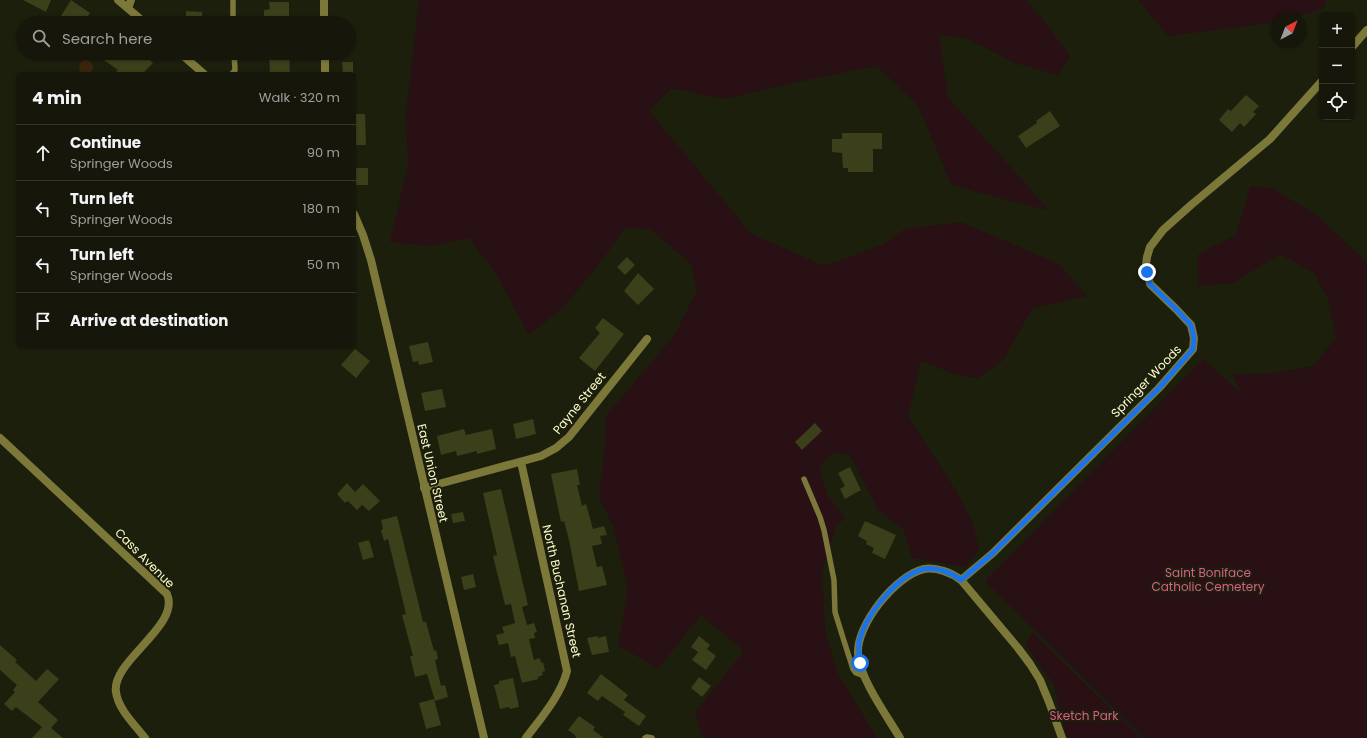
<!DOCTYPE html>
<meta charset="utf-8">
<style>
:root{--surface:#16170a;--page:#1f2013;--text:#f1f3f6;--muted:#9e9f9c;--line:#35362b}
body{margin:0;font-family:Poppins,sans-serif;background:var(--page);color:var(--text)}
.controls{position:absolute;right:12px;top:12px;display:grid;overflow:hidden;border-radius:6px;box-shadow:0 1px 3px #0004}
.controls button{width:36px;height:36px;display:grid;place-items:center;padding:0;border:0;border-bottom:1px solid var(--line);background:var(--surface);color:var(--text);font:20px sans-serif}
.compass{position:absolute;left:1271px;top:12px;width:36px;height:36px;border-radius:50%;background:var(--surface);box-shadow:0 1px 3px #0004;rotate:42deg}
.stop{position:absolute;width:12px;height:12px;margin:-9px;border:3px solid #1a73e8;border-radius:50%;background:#fff}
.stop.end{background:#1a73e8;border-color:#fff;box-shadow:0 1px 4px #0008}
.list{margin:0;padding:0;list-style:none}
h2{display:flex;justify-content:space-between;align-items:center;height:52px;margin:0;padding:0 16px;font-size:17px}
h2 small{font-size:13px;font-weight:400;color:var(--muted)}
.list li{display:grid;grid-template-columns:26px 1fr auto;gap:12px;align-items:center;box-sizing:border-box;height:56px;padding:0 16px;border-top:1px solid var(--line)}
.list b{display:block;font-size:15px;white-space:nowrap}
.list p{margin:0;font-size:13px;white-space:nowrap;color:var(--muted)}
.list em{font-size:13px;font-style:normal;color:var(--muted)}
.icon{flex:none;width:22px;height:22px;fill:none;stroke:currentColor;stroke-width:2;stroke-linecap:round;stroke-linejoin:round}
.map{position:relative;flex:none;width:1367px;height:738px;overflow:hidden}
.search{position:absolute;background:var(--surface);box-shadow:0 1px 3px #0004;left:16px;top:16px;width:340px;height:44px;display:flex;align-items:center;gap:10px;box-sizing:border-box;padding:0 14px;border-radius:22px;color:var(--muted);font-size:15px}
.panel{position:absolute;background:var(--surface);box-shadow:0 1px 3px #0004;left:16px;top:72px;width:340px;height:276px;border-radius:6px}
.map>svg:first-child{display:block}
.green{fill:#281014}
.water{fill:#3a240b}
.building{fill:#3b3f1a}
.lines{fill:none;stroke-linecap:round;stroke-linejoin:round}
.service{stroke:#7c783a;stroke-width:5.5}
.minor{stroke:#7c783a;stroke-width:8}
.route{stroke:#1a73e8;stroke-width:5}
.labels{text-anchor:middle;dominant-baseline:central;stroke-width:4;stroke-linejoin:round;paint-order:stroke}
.street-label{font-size:12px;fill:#fdfdcc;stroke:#1d1f0d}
.park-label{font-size:12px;fill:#da5c88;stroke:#1d1f0d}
</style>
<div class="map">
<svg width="1367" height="738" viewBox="0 0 1367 738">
<rect width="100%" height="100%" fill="#1d1f0d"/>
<g class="green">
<polygon points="419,0 1026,0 1040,16 1070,56 1058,75 1015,63 966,38 939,35 948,98 1008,164 1048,210 977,192 951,184 918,105 877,66 811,79 723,99 671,88 649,111 751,234 824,266 882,245 905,229 961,222 1059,264 1087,296 1033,308 1003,360 978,378 955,374 921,361 908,417 957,492 972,522 980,549 965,567 912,558 904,530 878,510 850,455 834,452 819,467 827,494 845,519 837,524 822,571 825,630 837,672 877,738 706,738 702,736 695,713 744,651 701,615 658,669 618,645 628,589 614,528 599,497 605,448 606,416 674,336 697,291 691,264 650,229 625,228 604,257 564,307 529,335 495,272 469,238 431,246 390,242 408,165 406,114"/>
<polygon points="1138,0 1327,0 1324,8 1292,18 1277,18 1277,22 1168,36"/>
<polygon points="1250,187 1272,188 1318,216 1367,263 1367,738 1144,738 985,581 1203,359 1240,392 1233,375 1275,373 1313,366 1336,338 1328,298 1313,272 1280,254 1233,283 1198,286 1198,254 1236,235"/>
<polygon points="1032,632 1141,738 1067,738 1053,683 1026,646"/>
</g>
<circle class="water" cx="86" cy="67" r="7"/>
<g class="building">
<polygon points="23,0 51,0 46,12"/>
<polygon points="71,0 90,13 83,23 64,23 66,19 61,16"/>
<polygon points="269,2 289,2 289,23 270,23 270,21 264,21 264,10 270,9"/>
<polygon points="186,11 202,12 202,23 186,23"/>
<polygon points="94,53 142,53 153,63 142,74 114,74 118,70"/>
<polygon points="269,53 289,53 290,74 270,74"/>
<polygon points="342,62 353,62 353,74 343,74"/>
<polygon points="1246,95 1259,106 1253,112 1256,114 1244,127 1240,123 1232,132 1219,120 1228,109 1231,111"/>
<polygon points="1050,111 1060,126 1026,148 1018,136 1037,123 1036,121"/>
<polygon points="354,114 365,114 366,145 354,145"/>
<polygon points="842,133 882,133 882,149 873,149 873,172 848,172 848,168 843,168 842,153 832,152 832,139 842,139"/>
<polygon points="355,168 368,168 368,185 354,185"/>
<polygon points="627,257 635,265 625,275 617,267"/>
<polygon points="638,273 654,289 638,305 624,291"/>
<polygon points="603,318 624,334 595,371 579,358 600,333 595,328"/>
<polygon points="428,342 433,362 419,365 418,361 413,362 409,346"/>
<polygon points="355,349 370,361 356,378 341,365"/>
<polygon points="442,389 446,407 425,411 421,393"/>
<polygon points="533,419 536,434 516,439 513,424"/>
<polygon points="815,423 822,431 802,450 795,442"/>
<polygon points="464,429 466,435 492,429 496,449 477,454 477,451 457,456 456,451 441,455 437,436"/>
<polygon points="850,467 861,490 845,499 840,489 845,486 838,473"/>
<polygon points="577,469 580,485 577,485 582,506 586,504 593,529 604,526 607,535 600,536 602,544 592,546 597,567 602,566 607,585 579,591 569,540 564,521 561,522 551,474"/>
<polygon points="347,483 355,492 363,484 380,501 369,511 362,505 357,510 348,501 345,503 337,494"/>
<polygon points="501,489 528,605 522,607 527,625 534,623 537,632 534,633 535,638 529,639 534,660 540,658 541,663 543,662 545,671 542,672 543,675 538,677 538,679 522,683 515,656 511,657 508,643 499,645 496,635 504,633 502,627 515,623 511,604 505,605 493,556 497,555 483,493"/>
<polygon points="463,512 465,521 453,523 451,514"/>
<polygon points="397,516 423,622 426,622 434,651 436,650 438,659 435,660 441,686 445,685 448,697 435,701 427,674 415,677 410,656 413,656 402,615 406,614 388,539 384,541 381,530 383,529 381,520"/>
<polygon points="865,521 896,535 885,559 872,553 874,548 866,544 867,541 858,536"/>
<polygon points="369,540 374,557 363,560 358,543"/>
<polygon points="473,574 476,587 464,590 461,577"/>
<polygon points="598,636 598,638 606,636 609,652 592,655 587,638"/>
<polygon points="699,636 710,645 707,649 716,656 706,670 692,660 698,652 691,647"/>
<polygon points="0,645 17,660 15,662 36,681 47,669 59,679 38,702 58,720 51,728 63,738 32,738 42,727 16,707 12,711 4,704 15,692 13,690 17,685 0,670"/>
<polygon points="601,674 628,695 624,700 646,716 639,726 623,715 625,712 602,696 598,701 587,693"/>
<polygon points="699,677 711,686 702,697 691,688"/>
<polygon points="513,678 519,707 510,709 509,707 500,709 494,685 499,684 499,681"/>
<polygon points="434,699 441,725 426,729 419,703"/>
<polygon points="579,716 595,727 593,730 604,738 576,738 575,735 568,730"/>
</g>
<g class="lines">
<g class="service">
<polyline points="233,0 233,23"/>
<polyline points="232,74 235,70 234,53"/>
<polyline points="804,479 820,517 824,530 834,580 835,612 844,641 853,669 856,673 864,676"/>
<polyline points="645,738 647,737 652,738"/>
</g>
<g class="minor">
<polyline points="118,0 145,23"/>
<polyline points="324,0 324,23"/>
<polyline points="128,8 131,0"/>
<polyline points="1352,47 1367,30"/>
<polyline points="180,53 204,74"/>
<polyline points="325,53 325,74"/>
<polyline points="354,214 363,235 371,260 484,738"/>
<path d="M0 438 167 594C181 626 111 661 116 692 118 709 135 725 145 738"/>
<path d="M521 462 567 671C561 695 541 718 526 738"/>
<polyline points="424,488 541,456 556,448 569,437 647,339"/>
<polyline points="961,580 993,553 1159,388 1193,349 1194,338 1191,325 1176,309 1150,284 1146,265 1147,257 1150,247 1163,230 1191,205 1270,139 1322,81"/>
<path d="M900 738C887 716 860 679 858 654 856 625 896 575 924 569 937 567 952 573 961 580L1018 648 1030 664 1040 680 1049 702 1062 738"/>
</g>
</g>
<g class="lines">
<path class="route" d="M860 663C859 656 858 649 859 642 865 616 897 575 924 569 937 567 952 573 961 580L993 553 1159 388 1193 349 1194 338 1191 325 1176 309 1150 284 1147 272"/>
</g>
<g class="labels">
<g class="street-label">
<text transform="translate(1146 381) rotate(-46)">Springer Woods</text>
<text transform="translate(579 403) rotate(-51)">Payne Street</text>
<text transform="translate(433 473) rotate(77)">East Union Street</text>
<text transform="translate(145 558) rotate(45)">Cass Avenue</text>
<text transform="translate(562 591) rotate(77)">North Buchanan Street</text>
</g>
<g class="park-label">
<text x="1208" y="572">Saint Boniface<tspan x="1208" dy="14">Catholic Cemetery</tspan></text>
<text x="1084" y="715">Sketch Park</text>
</g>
</g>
</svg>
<div class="controls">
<button>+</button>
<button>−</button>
<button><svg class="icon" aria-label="locate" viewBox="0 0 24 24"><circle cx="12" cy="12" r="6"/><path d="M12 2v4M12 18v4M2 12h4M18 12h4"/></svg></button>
</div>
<svg class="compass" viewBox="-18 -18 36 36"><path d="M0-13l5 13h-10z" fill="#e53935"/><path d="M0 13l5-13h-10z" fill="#9e9f9c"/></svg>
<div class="stop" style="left:860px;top:663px"></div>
<div class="stop end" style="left:1147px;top:272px"></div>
<div class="search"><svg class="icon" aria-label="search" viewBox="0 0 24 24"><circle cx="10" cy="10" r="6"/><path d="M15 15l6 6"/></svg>Search here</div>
<section class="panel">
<h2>4 min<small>Walk · 320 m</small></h2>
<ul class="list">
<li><svg class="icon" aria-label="ahead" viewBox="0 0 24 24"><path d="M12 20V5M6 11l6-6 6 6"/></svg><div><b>Continue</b><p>Springer Woods</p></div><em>90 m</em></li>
<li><svg class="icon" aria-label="left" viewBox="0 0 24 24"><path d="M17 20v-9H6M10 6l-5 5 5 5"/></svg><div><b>Turn left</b><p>Springer Woods</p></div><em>180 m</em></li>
<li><svg class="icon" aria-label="left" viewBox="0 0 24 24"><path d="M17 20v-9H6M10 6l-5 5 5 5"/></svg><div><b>Turn left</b><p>Springer Woods</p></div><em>50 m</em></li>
<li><svg class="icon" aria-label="arrive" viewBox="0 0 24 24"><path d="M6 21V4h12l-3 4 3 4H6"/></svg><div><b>Arrive at destination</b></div></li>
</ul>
</section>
</div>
